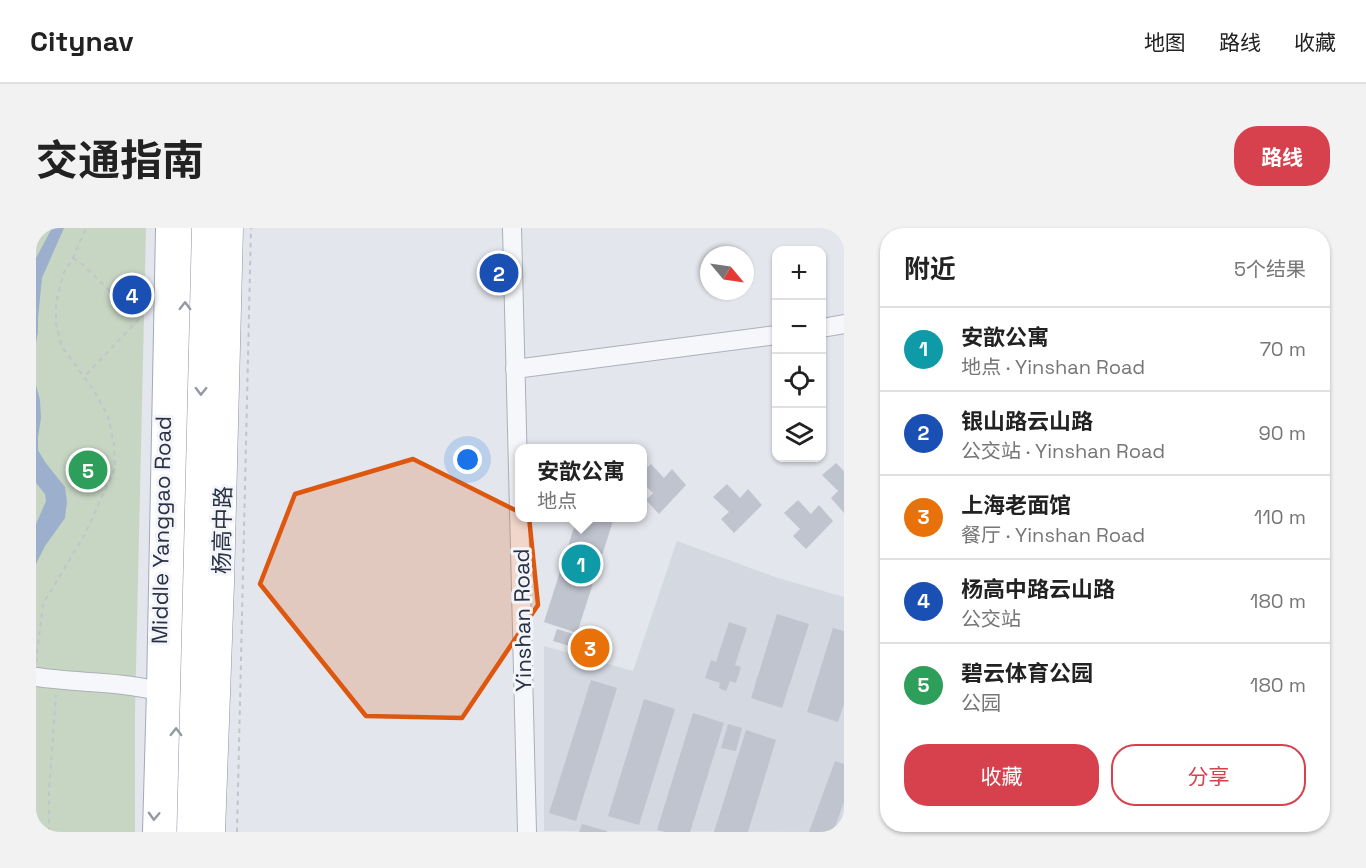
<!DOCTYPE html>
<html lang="zh">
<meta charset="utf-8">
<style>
:root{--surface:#fff;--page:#f2f2f2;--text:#222;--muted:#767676;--line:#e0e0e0;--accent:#d7414d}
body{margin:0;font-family:"Space Grotesk","Noto Sans SC",sans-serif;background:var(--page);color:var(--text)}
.controls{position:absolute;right:18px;top:18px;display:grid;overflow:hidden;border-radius:12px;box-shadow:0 2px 4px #0004}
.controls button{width:54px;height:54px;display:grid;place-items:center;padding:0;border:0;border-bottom:2px solid var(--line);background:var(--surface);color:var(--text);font:30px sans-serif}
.compass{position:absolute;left:664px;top:18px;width:54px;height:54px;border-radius:50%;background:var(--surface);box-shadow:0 2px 4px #0004;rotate:119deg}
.you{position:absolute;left:432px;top:232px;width:21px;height:21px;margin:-15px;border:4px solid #fff;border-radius:50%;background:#1a73e8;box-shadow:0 0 0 9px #1a73e833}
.badge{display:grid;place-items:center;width:39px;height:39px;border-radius:50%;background:var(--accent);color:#fff;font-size:20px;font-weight:700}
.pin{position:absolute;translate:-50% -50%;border:3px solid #fff;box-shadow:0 2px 6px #0006}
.popup{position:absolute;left:479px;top:216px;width:132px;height:78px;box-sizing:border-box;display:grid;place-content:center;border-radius:12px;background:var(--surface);filter:drop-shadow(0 2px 4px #0005);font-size:20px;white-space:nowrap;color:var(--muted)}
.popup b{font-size:22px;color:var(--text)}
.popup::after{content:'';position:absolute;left:50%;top:100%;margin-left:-12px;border:12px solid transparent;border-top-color:var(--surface)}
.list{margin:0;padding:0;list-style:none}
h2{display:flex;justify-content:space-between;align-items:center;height:78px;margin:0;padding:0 24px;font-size:26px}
h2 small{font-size:20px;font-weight:400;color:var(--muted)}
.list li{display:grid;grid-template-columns:39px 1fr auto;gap:18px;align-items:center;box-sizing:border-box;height:84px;padding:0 24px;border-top:2px solid var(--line)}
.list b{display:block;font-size:22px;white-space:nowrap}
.list p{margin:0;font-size:20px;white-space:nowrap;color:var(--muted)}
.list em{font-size:20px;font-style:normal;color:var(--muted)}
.actions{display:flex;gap:12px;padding:18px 24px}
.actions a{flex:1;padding:14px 0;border:2px solid var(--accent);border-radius:24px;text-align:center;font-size:21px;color:var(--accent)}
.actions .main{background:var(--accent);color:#fff}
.icon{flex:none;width:33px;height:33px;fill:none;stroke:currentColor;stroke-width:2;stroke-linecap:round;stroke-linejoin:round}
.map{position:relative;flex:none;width:808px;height:604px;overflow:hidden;border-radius:24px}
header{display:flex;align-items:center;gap:36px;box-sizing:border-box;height:84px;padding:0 30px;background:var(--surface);border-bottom:2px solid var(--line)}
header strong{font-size:28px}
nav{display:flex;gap:33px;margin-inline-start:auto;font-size:21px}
.intro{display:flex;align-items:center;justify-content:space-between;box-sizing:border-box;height:144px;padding:0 36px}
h1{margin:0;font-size:42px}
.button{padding:15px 27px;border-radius:24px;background:var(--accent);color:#fff;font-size:21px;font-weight:700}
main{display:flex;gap:36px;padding:0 36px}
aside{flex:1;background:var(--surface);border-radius:24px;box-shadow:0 2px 4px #0004}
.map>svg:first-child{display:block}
.built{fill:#d4d8e1}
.green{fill:#c7d6c3}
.water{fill:#9cb0ce}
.building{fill:#c0c4cf}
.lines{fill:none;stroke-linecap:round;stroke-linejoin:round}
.minor-casing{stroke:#abb0ba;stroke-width:20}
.major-casing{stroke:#a1a9b8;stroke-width:24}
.path{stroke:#c1c4cb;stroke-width:2;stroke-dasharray:4.5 4.5;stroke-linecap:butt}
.minor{stroke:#f6f7fa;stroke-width:18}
.major{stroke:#fff;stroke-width:22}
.highway-bridge-casing{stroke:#8992a4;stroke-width:27;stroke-linecap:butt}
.highway-bridge{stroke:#fff;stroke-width:26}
.oneway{stroke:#9498a2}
.marked{fill:#de570f;fill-opacity:0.2;stroke:#de570f;stroke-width:4.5;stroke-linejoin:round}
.labels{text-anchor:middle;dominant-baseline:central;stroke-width:6;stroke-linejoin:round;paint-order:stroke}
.street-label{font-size:22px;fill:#293145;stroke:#f3f5f9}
</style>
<header>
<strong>Citynav</strong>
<nav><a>地图</a><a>路线</a><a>收藏</a></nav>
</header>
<div class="intro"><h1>交通指南</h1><a class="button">路线</a></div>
<main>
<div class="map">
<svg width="808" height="604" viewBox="0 0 808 604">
<rect width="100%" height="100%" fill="#e3e6ec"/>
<polygon class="built" points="641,313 739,349 808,369 808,604 508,603 508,418 597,443"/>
<polygon class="green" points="0,0 110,0 99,484 99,604 0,604"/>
<g class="water">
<polygon points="16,0 28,0 6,50 2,90 2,104 0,115 0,30"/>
<polygon points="0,157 4,172 5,190 2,209 2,222 9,234 29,259 31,274 29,290 9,318 0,336 0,296 10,273 9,266 0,255"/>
</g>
<g class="building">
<polygon points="800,235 808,243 808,285 795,270 802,263 786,247"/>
<polygon points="615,236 628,250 636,241 650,257 623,286 610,272 617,265 606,254 606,244"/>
<polygon points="691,256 704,270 712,261 726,277 698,305 685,291 693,284 677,269"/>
<polygon points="762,272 775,286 783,277 797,293 770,321 757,308 764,301 748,285"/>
<polygon points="541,290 578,290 541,405 508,394"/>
<polygon points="741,386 773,396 746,480 715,470"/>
<polygon points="693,394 711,400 699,437 705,439 700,455 694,453 690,463 683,460 684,455 669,450 675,432 680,434"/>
<polygon points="797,400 808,403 808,476 802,494 771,484"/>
<polygon points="521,401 567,415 563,427 517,413"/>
<polygon points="555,452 581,460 540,593 513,585"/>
<polygon points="608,471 639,481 603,597 572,588"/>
<polygon points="657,485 688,495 654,604 629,604 621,602"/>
<polygon points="692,496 706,500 700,523 685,520"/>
<polygon points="710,502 740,512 712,604 678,604"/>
<polygon points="799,533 808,536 808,574 797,604 773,604"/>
<polygon points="546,596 571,603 571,604 543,604"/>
</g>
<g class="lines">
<defs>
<g id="minor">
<polyline points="476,0 491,604"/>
<polyline points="786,100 808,96"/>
<polyline points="479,141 740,107"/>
<path d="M0 449C40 455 82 453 122 463"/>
</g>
<g id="major">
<polyline points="118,604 122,463 131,0"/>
<polyline points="139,604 151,0"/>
</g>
</defs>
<use href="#minor" class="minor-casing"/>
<use href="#major" class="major-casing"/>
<g class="path">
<polyline points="37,30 46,36 103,91 49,148"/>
<polyline points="0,434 7,376 49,306 79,240 78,216 72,188 57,161 26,119 20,96 20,74 28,44 37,30 50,0"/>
<polyline points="13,604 13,562 20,467"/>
<polyline points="201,604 215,0"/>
</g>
<use href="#minor" class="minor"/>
<use href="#major" class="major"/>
<defs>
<g id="highway-bridge">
<polyline points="154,604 169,0"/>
<polyline points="176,604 185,355 194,0"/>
</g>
</defs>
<use href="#highway-bridge" class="highway-bridge-casing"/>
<use href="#highway-bridge" class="highway-bridge"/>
</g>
<defs><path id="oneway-chevron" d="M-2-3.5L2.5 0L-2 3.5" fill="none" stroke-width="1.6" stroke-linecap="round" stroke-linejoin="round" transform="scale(1.5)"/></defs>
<g class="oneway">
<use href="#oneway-chevron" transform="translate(149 78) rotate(-89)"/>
<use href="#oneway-chevron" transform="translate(165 163) rotate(91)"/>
<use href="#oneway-chevron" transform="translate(140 504) rotate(-89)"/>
<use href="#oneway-chevron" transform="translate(118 588) rotate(92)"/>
</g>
<path class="marked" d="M377 231 493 289 502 377 426 490 330 488 224 356 259 266Z"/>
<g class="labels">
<g class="street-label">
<text transform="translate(125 302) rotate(-89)">Middle Yanggao Road</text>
<text transform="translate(186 302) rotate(-89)">杨高中路</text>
<text transform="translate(486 392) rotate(-91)">Yinshan Road</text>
</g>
</g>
</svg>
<div class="controls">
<button>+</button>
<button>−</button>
<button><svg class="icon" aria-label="locate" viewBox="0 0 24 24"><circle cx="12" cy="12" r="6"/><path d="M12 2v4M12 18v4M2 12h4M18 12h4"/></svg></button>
<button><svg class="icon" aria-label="layers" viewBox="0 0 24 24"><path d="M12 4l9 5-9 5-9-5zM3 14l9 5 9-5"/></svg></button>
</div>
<svg class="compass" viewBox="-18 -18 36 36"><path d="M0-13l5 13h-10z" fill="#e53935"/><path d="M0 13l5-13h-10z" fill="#767676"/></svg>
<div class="you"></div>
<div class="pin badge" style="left:545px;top:336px;background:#0f9aa8">1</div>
<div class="popup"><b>安歆公寓</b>地点</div>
<div class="pin badge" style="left:463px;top:45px;background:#1a4fb4">2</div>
<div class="pin badge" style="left:554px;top:420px;background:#e8710a">3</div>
<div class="pin badge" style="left:96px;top:67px;background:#1a4fb4">4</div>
<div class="pin badge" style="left:52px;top:242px;background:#2e9e5b">5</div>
</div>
<aside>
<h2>附近<small>5个结果</small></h2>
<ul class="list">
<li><span class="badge" style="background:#0f9aa8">1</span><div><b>安歆公寓</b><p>地点 · Yinshan Road</p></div><em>70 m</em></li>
<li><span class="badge" style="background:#1a4fb4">2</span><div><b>银山路云山路</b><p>公交站 · Yinshan Road</p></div><em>90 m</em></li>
<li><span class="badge" style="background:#e8710a">3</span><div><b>上海老面馆</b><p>餐厅 · Yinshan Road</p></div><em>110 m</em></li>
<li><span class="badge" style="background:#1a4fb4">4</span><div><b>杨高中路云山路</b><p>公交站</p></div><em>180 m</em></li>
<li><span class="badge" style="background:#2e9e5b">5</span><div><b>碧云体育公园</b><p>公园</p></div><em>180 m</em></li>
</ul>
<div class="actions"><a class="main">收藏</a><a>分享</a></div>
</aside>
</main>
